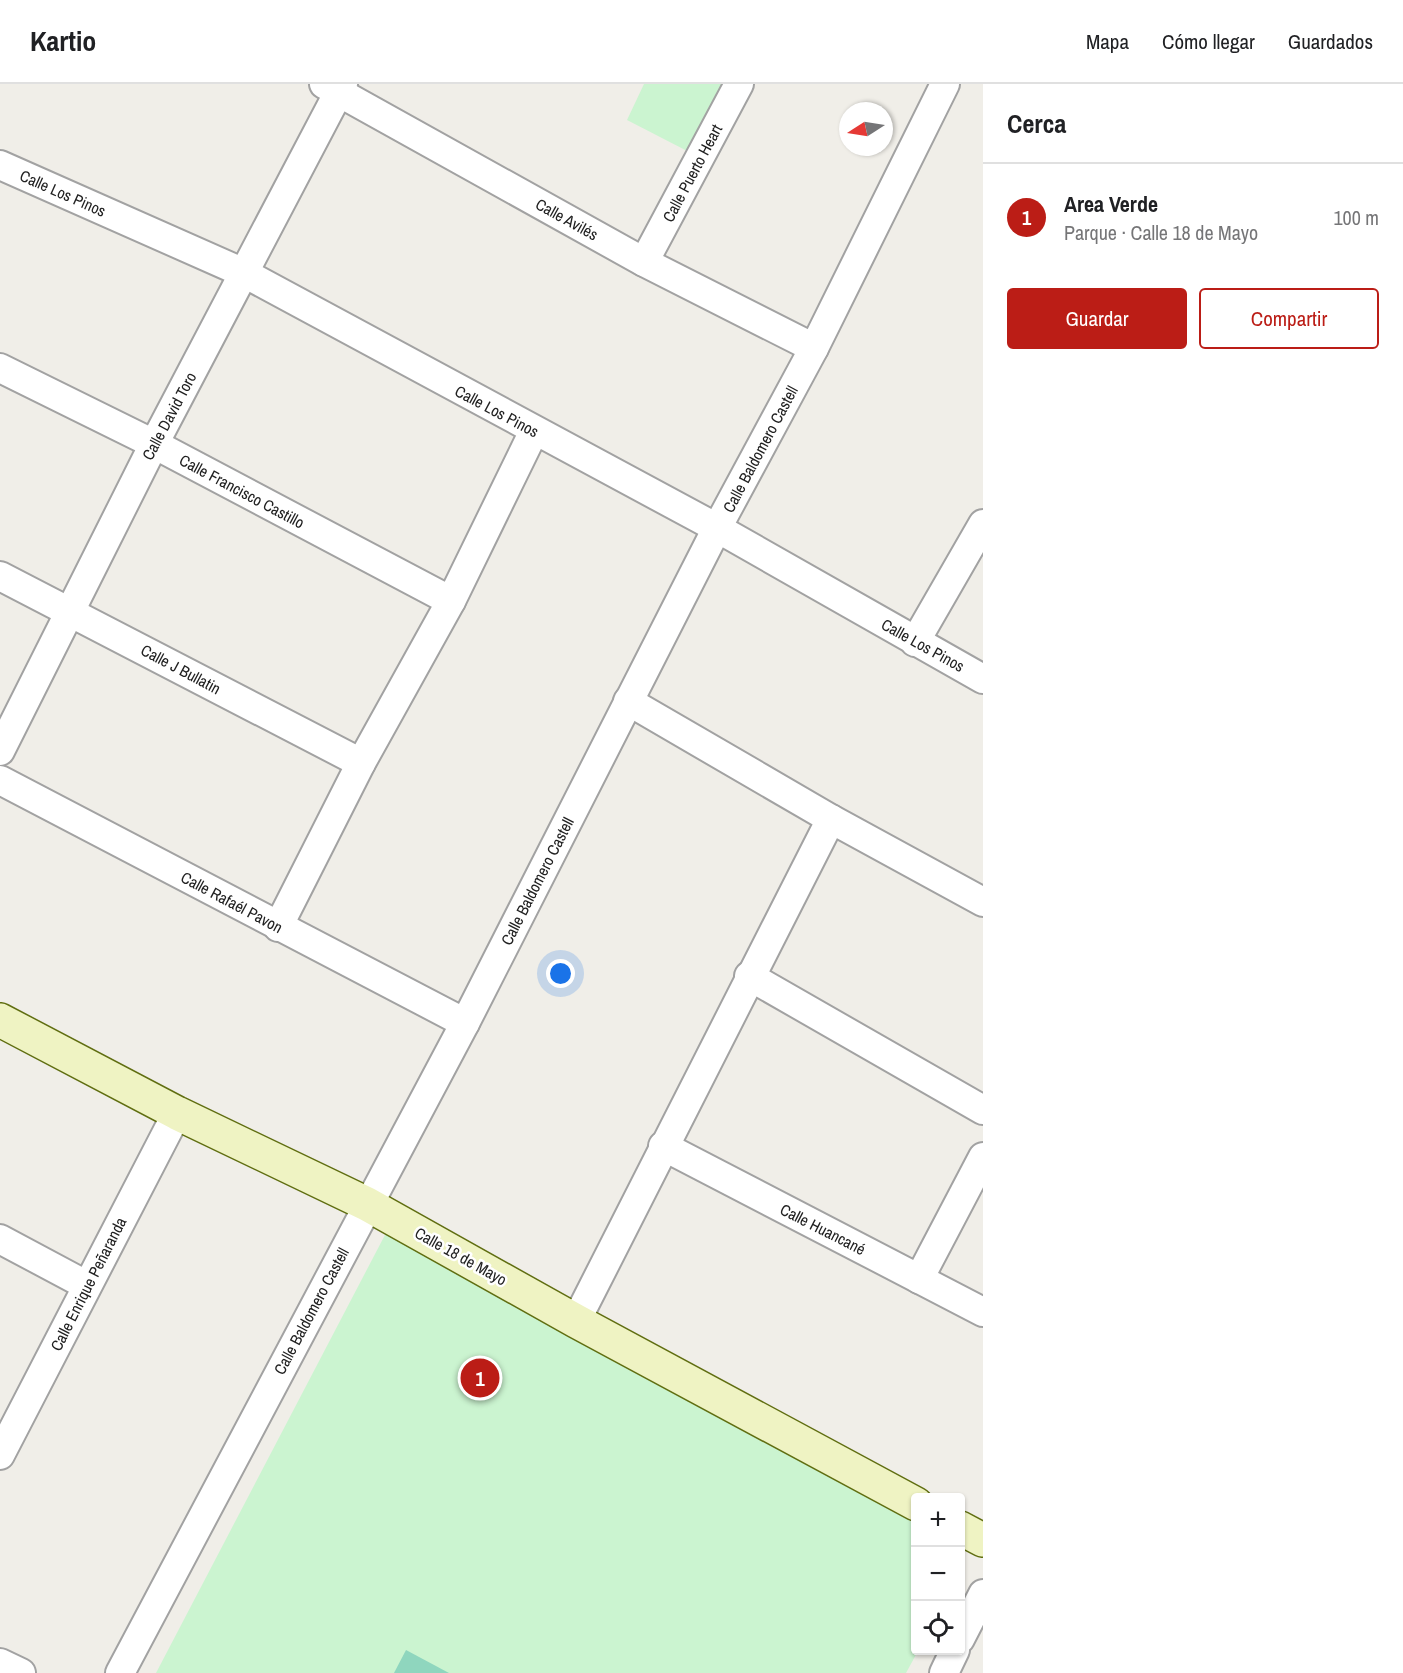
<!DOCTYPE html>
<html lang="es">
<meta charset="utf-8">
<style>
:root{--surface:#fff;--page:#f6f6f6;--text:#202124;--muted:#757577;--line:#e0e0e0;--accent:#bb1d16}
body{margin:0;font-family:"Archivo Narrow",sans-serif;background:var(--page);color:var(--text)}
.controls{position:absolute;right:18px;bottom:18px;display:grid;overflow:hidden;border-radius:6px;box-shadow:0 2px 4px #0004}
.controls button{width:54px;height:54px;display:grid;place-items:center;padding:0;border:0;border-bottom:2px solid var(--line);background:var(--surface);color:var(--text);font:30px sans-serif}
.compass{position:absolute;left:839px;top:18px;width:54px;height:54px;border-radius:50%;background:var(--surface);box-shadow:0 2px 4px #0004;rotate:258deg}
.you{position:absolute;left:561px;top:890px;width:21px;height:21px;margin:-15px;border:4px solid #fff;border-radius:50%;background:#1a73e8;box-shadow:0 0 0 9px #1a73e833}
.badge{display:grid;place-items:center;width:39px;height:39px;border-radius:50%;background:var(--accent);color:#fff;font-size:20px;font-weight:700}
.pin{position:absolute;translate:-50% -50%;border:3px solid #fff;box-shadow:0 2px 6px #0006}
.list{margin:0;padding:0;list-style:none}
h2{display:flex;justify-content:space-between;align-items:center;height:78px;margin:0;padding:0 24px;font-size:26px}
h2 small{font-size:20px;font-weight:400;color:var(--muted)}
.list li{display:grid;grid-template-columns:39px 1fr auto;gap:18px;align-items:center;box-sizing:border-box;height:108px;padding:0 24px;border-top:2px solid var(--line)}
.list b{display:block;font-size:22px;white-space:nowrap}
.list p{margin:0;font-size:20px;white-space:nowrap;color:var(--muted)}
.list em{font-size:20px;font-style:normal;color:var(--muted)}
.actions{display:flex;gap:12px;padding:18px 24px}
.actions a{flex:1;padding:14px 0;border:2px solid var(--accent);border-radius:6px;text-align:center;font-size:21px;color:var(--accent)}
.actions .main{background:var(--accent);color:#fff}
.icon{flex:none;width:33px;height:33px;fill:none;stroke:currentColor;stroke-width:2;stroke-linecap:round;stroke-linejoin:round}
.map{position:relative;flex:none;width:983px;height:1589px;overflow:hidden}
header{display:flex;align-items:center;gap:36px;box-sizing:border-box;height:84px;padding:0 30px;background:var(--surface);border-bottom:2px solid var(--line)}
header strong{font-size:28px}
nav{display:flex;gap:33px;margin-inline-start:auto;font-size:21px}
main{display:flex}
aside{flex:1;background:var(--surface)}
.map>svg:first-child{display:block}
.park{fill:#cbf4d0}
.pitch{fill:#8fd6be}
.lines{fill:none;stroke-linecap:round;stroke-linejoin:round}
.street-casing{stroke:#a2a2a2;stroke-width:32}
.secondary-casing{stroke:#606e11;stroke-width:36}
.street{stroke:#fff;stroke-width:28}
.secondary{stroke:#eff3c3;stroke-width:33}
.labels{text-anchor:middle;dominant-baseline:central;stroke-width:5;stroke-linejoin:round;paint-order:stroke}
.street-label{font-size:16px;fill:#212121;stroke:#fff}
</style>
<header>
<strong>Kartio</strong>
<nav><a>Mapa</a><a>Cómo llegar</a><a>Guardados</a></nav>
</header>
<main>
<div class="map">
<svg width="983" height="1589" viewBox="0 0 983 1589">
<rect width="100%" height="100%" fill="#f0eee8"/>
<g class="park">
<polygon points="644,0 729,0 693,70 627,36"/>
<polygon points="386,1149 915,1432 918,1567 906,1589 156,1589"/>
</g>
<polygon class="pitch" points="406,1566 449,1589 394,1589"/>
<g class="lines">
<defs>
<g id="street">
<polyline points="324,0 644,178 814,264"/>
<polyline points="0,81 244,189 717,444 983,595"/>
<polyline points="644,178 739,0"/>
<polyline points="0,284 154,360 451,517"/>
<polyline points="0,492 361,679"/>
<polyline points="915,558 983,440"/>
<polyline points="628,617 831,735 983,818"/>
<polyline points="0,667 154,360 343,0"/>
<polyline points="0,696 465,939"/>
<polyline points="278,843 361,679 451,517 534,347"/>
<polyline points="749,892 983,1026"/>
<polyline points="663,1062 983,1228"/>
<polyline points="0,1155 86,1201"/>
<polyline points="919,1195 983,1073"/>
<polyline points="576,1237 831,735"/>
<polyline points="0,1371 177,1029"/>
<polyline points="960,1555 983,1510"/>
<polyline points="0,1579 21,1589"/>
<polyline points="120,1589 465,939 717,444 814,264 945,0"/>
<polyline points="944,1589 955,1566"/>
</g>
<g id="secondary">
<polyline points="0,936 177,1029 367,1120 576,1237 916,1420"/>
<polyline points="960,1444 983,1456"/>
</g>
</defs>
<use href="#street" class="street-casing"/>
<use href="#secondary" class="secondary-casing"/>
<use href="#street" class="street"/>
<use href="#secondary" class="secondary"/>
</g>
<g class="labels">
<g class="street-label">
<text transform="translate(692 89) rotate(-62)">Calle Puerto Heart</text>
<text transform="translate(63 109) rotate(24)">Calle Los Pinos</text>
<text transform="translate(567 135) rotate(29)">Calle Avilés</text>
<text transform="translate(497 327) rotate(28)">Calle Los Pinos</text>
<text transform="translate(169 332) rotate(-62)">Calle David Toro</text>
<text transform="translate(760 365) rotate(-62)">Calle Baldomero Castell</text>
<text transform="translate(242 407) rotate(28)">Calle Francisco Castillo</text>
<text transform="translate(923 561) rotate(29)">Calle Los Pinos</text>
<text transform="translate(181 585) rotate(28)">Calle J Bullatin</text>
<text transform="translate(537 797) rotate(-63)">Calle Baldomero Castell</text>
<text transform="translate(232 818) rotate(28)">Calle Rafaél Pavon</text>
<text transform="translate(823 1145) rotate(27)">Calle Huancané</text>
<text transform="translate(461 1172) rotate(29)">Calle 18 de Mayo</text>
<text transform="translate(88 1200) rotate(-63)">Calle Enrique Peñaranda</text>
<text transform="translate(311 1227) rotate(-62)">Calle Baldomero Castell</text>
</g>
</g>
</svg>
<div class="controls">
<button>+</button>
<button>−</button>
<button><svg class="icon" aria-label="locate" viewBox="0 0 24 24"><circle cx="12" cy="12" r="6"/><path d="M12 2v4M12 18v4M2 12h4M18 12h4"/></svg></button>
</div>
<svg class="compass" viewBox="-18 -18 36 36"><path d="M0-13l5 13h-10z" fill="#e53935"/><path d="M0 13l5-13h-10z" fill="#757577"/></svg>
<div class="you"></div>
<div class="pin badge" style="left:480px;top:1294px">1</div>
</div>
<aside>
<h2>Cerca<small></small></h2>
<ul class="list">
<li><span class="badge">1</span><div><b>Area Verde</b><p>Parque · Calle 18 de Mayo</p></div><em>100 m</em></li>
</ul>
<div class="actions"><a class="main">Guardar</a><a>Compartir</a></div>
</aside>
</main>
